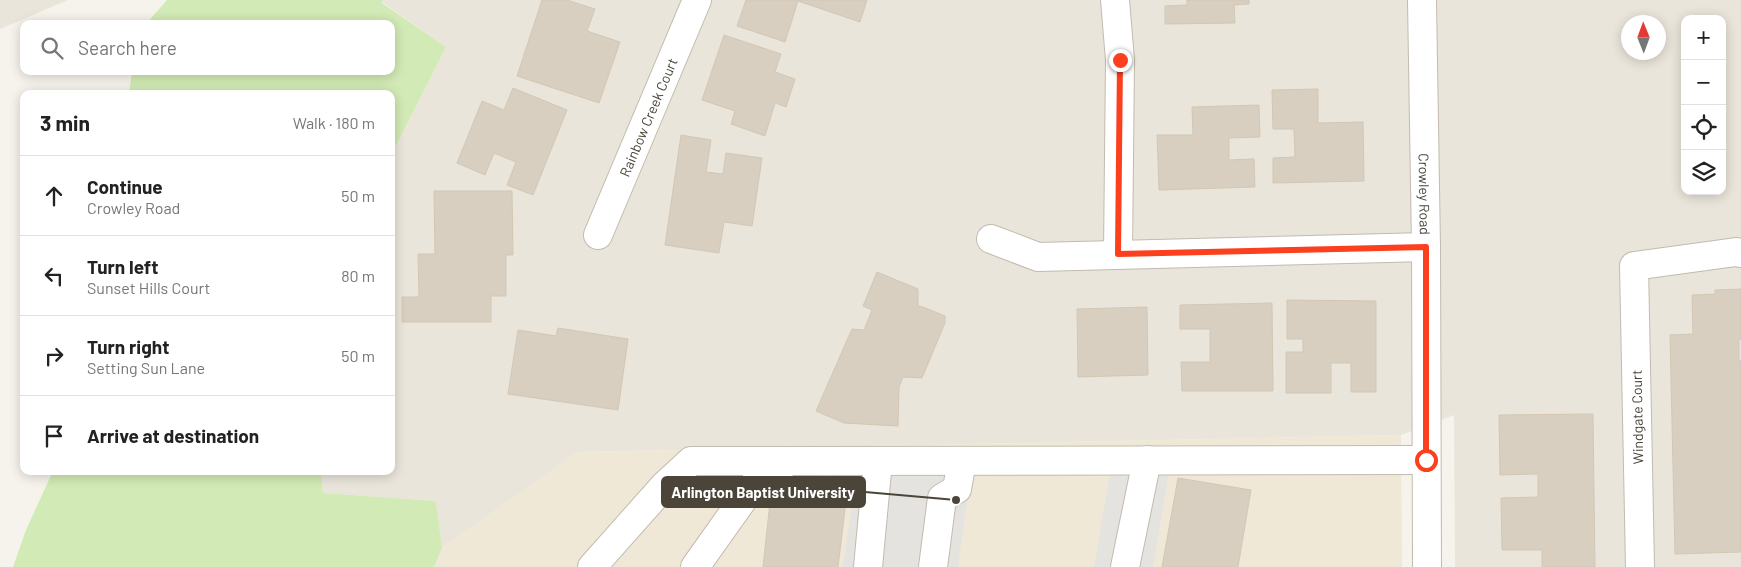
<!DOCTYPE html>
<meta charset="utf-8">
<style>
:root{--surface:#fff;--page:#f2f2f2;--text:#222;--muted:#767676;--line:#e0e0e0}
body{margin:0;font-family:Barlow,sans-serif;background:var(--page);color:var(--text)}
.controls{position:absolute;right:15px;top:15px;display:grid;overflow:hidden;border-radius:10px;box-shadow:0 2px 12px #0003}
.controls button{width:45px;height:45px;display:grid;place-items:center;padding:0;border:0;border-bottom:1px solid var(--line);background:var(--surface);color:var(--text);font:25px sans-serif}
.compass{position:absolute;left:1621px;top:15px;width:45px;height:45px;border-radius:50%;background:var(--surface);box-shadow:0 2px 12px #0003;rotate:359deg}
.stop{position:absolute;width:15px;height:15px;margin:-11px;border:4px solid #fc3f1d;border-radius:50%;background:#fff}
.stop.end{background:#fc3f1d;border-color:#fff;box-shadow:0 1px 5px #0008}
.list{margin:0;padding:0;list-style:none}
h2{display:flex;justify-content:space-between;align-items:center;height:65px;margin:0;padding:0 20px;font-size:21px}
h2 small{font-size:16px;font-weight:400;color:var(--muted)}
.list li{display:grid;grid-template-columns:32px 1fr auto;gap:15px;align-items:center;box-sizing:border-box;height:80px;padding:0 20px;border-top:1px solid var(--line)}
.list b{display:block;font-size:19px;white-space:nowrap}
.list p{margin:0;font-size:16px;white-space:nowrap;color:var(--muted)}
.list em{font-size:16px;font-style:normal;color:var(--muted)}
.icon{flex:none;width:28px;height:28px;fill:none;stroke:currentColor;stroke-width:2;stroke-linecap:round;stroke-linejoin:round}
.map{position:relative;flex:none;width:1741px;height:567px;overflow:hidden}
.search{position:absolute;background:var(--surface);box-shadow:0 2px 12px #0003;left:20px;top:20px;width:375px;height:55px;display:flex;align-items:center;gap:12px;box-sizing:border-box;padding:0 18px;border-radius:10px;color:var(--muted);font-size:19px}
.panel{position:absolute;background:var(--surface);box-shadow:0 2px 12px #0003;left:20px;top:90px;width:375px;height:385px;border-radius:10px}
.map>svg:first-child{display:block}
.residential{fill:#eae5da;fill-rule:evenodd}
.education{fill:#efe8d6}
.green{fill:#d2eab5}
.parking{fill:#e5e3e0}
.building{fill:#d8cfc1;stroke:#d3c7b4}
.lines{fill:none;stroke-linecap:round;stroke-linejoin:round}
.minor-casing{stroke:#c2bbae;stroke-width:30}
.minor{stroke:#fff;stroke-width:28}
.route{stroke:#fc3f1d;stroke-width:6}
.labels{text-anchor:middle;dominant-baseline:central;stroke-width:4;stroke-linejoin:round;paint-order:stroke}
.street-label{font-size:14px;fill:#4b4439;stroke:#fff}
.leader{fill:none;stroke:#4b4439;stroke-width:2}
.callout-dot{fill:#4b4439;stroke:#fff;stroke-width:2}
.callout{fill:#4b4439;stroke:#4b4439;stroke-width:2}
.callout-label{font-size:15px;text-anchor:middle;font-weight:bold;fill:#fff}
</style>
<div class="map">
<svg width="1741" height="567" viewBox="0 0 1741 567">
<rect width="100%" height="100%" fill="#f6f3ec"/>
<g class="residential">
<polygon points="0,0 68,0 0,29"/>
<path d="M382 0H1741V567H1455L1454 415 1401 435 578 452 442 548 436 501 323 493 321 471H391V155L446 47 382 2ZM1685 19H1722V191H1685ZM1628 22H1658V52H1628Z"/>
</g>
<polygon class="education" points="1401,435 1402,567 434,567 442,548 578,452"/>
<g class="green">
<polygon points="167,0 382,0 382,3 446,47 391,155 391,94 129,94 132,71 391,71 391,24 146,24"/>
<polygon points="53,471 321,471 323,493 436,501 442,548 434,567 13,567 26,530"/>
</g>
<g class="parking">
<polygon points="858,459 971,474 958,567 843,567"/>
<polygon points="1112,462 1169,472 1153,567 1094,567"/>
</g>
<g class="building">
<polygon points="542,0 567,0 595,9 587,31 620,42 599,103 517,76"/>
<polygon points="746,0 867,0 860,22 798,1 785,42 737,26"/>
<polygon points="1187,0 1249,0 1249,4 1234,5 1235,23 1165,24 1165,6 1187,5"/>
<polygon points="724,35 781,54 775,72 795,79 786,107 775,103 765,136 731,124 735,111 702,100"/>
<polygon points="513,88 567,110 533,195 507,185 516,162 494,153 485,175 457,163 482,101 504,110"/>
<polygon points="1318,89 1318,123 1363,122 1364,181 1273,183 1273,158 1295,157 1294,129 1273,129 1272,90"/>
<polygon points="1259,105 1260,137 1229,138 1229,160 1254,159 1255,187 1159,190 1157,135 1193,135 1192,107"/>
<polygon points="681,135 711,140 706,172 723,174 726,153 762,158 752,226 724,222 719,253 665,245"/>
<polygon points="434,191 512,191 513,255 506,255 506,296 491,296 491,322 402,322 402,297 419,297 418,254 435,254"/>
<polygon points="877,272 918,289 918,306 923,307 945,316 945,323 922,378 903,377 899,387 898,426 844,423 816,411 852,329 864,330 872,310 863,306"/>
<polygon points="1741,289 1741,339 1739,339 1739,361 1741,361 1741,552 1675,554 1670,335 1693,334 1692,295 1715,294 1715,290"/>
<polygon points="1287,300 1376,301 1376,392 1351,392 1351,363 1331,363 1331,393 1286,393 1286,352 1303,352 1303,339 1287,339"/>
<polygon points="1272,303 1273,391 1182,391 1181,362 1210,362 1210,329 1180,329 1180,305"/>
<polygon points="1147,307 1148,375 1078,377 1077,309"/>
<polygon points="558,328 628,339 618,410 508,394 518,330 556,336"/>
<polygon points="1593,414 1595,567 1542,567 1542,550 1502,550 1501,498 1538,497 1538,474 1500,475 1499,415"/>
<polygon points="1178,478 1251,490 1238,567 1162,567"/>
<polygon points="771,493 846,501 838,567 763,567"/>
</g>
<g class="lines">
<defs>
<g id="minor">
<polyline points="1115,0 1120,60 1118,254"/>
<path id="s1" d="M1422 0 1426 247 1427 567"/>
<path id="s2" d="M598 235 697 0"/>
<polyline points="991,239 1038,257 1426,247"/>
<polyline points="592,567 664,486 691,461 786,461"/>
<polyline points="695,567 759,477 790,461 1426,460"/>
<polyline points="868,567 878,461"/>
<polyline points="933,567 942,498 957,489 962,461"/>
<polyline points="1125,567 1147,460"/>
<polyline points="1640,567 1634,266 1736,252 1741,253"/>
</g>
</defs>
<use href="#minor" class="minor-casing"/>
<use href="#minor" class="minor"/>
</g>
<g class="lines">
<polyline class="route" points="1120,60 1118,254 1426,247 1426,460"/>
</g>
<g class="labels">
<g class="street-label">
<text stroke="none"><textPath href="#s2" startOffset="128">Rainbow Creek Court</textPath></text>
<text stroke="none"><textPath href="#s1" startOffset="194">Crowley Road</textPath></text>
<text transform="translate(1637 417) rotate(-91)">Windgate Court</text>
</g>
</g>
<path class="leader" d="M956 500L865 492"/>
<circle class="callout-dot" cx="956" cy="500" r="5"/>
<rect class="callout" x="662" y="477" width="203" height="30" rx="5"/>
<g class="callout-label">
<text x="763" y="498">Arlington Baptist University</text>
</g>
</svg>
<div class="controls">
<button>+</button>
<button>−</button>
<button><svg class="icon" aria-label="locate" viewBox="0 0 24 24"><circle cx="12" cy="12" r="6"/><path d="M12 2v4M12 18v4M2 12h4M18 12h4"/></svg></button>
<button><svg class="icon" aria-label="layers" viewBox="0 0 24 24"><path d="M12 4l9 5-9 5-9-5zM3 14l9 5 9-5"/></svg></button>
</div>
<svg class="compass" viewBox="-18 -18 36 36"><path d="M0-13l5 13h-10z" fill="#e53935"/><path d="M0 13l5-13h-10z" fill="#767676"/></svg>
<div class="stop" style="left:1426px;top:460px"></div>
<div class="stop end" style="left:1120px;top:60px"></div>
<div class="search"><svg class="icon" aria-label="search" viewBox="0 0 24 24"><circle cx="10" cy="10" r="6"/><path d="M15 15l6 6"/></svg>Search here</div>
<section class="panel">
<h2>3 min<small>Walk · 180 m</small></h2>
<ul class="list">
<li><svg class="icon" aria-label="ahead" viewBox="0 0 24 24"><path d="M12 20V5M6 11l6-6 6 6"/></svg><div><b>Continue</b><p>Crowley Road</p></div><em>50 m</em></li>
<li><svg class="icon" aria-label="left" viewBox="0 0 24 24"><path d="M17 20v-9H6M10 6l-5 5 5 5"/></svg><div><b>Turn left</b><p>Sunset Hills Court</p></div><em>80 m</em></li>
<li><svg class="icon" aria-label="right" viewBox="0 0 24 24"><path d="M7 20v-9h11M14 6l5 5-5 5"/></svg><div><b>Turn right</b><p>Setting Sun Lane</p></div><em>50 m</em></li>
<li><svg class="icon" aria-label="arrive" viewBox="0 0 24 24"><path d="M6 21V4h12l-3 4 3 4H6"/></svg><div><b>Arrive at destination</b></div></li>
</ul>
</section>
</div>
